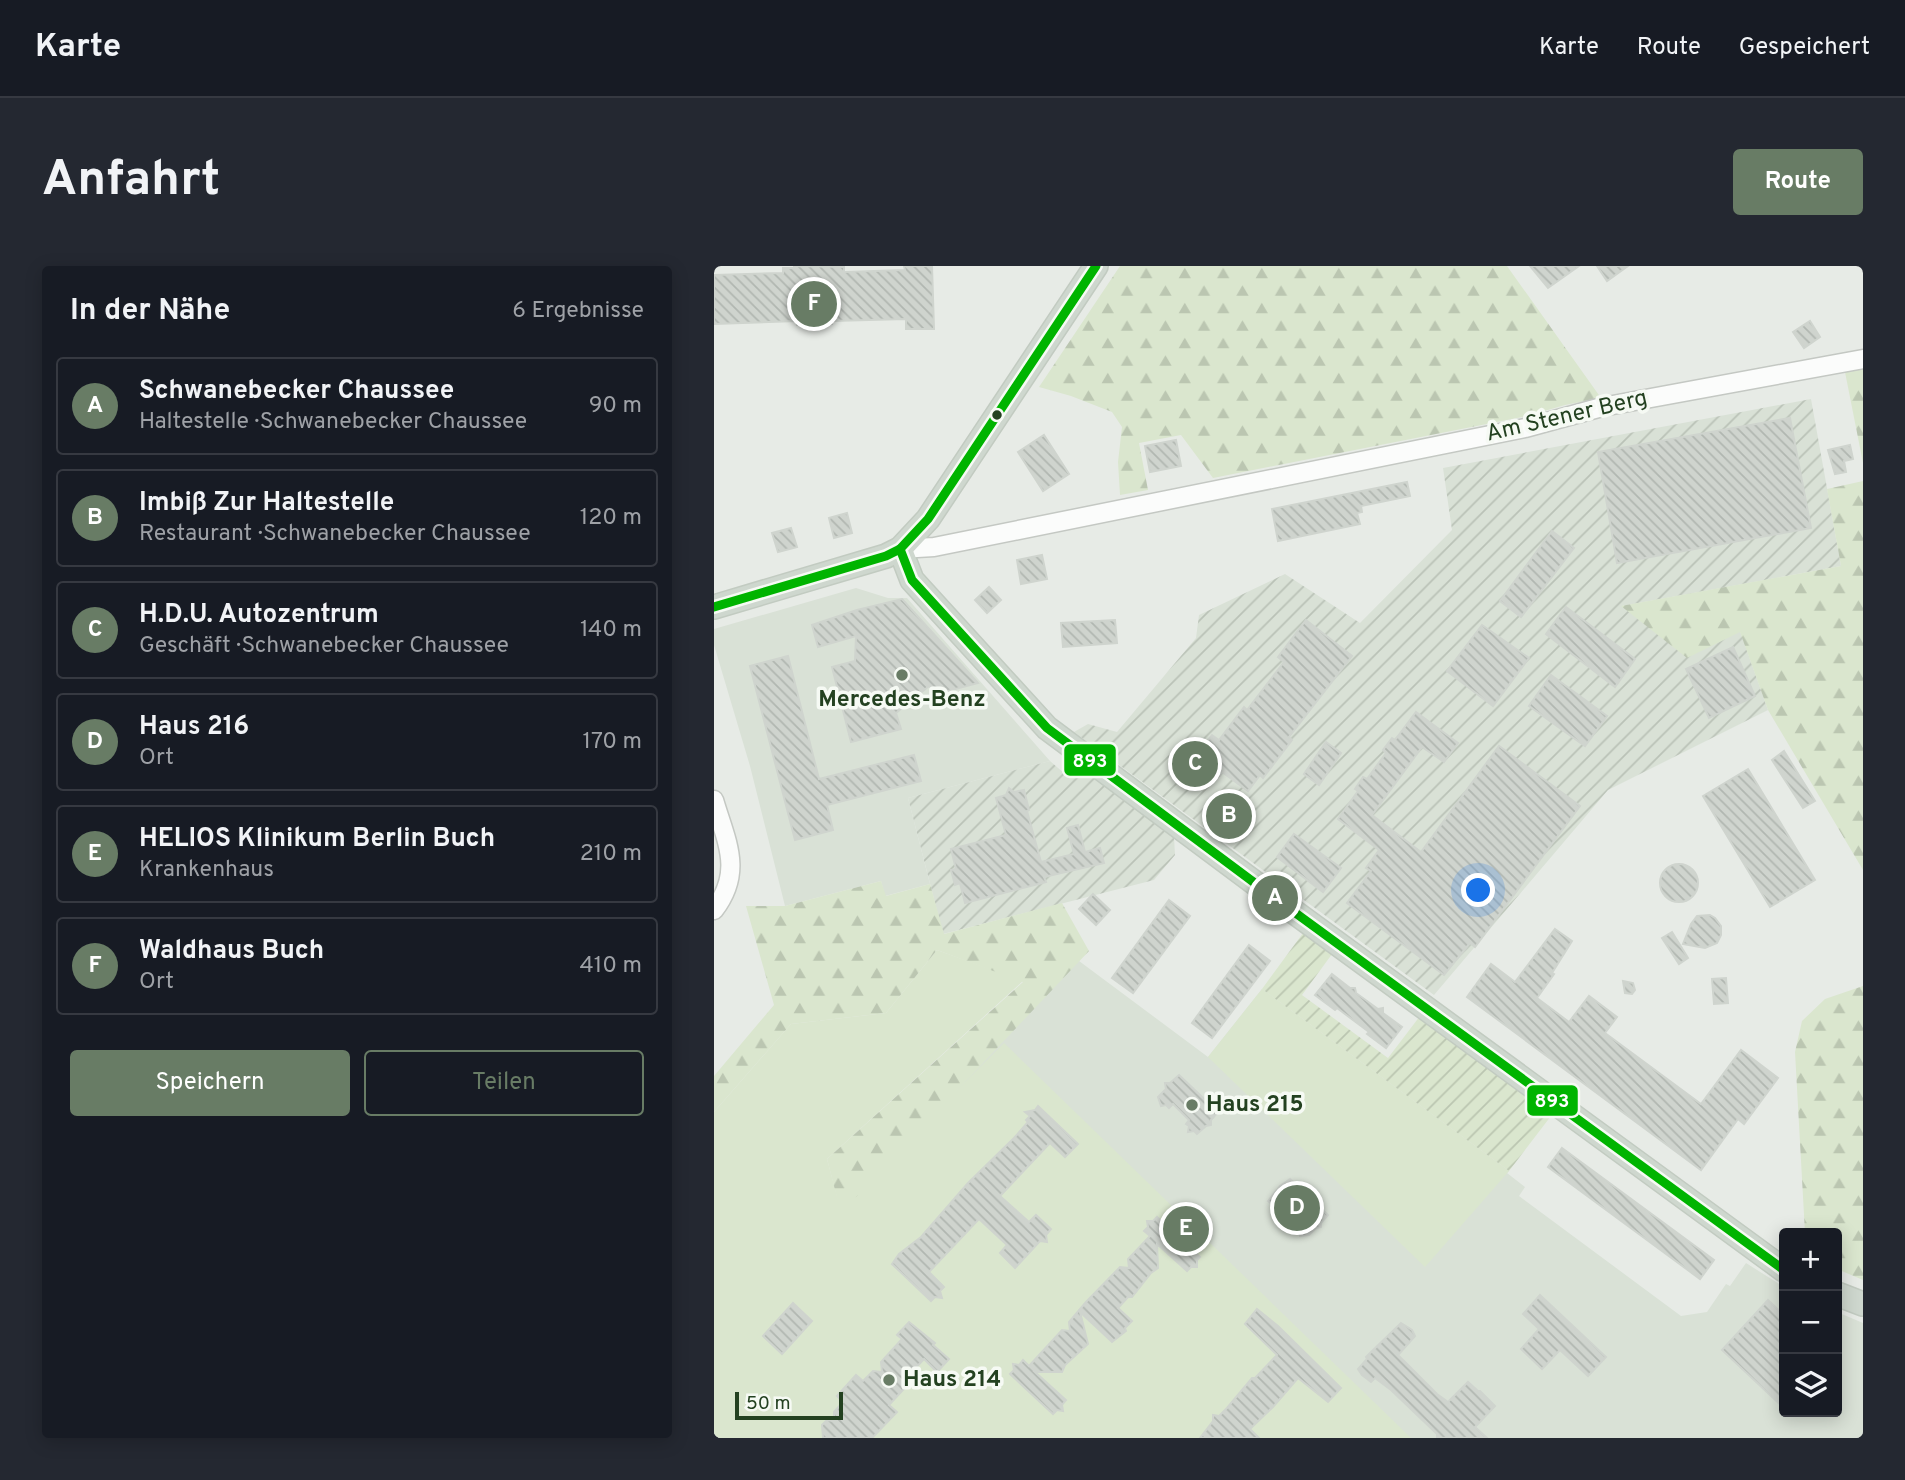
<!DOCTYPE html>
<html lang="de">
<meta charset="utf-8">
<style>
:root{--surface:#171b24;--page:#242831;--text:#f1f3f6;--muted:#9ea1a6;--line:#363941;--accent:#687c65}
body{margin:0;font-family:Overpass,sans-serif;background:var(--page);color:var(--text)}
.controls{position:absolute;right:21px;bottom:21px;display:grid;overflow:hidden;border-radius:7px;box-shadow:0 4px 18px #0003}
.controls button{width:63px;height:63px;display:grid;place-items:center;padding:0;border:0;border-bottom:2px solid var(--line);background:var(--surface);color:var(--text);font:35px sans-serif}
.scale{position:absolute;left:21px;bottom:18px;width:108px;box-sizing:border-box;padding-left:7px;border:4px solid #234120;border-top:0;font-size:19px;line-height:24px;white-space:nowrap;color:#234120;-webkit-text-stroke:5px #f6faf4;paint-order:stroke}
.you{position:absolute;left:765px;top:625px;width:24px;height:24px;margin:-18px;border:5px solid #fff;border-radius:50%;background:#1a73e8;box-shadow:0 0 0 10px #1a73e833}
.badge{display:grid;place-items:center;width:46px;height:46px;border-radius:50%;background:var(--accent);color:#fff;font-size:23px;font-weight:700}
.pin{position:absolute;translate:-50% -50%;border:4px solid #fff;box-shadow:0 2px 7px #0006}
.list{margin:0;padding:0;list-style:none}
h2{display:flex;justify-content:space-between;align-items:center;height:91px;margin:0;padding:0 28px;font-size:30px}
h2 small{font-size:23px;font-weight:400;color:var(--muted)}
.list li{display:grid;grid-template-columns:46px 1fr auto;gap:21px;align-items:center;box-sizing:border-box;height:98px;margin:0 14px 14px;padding:0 14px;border:2px solid var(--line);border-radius:7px}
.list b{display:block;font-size:26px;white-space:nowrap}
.list p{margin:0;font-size:23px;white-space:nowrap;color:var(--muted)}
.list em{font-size:23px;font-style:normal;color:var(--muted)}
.actions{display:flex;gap:14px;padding:21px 28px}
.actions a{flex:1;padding:16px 0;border:2px solid var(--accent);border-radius:7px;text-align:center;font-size:24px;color:var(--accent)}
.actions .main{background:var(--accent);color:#fff}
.icon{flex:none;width:38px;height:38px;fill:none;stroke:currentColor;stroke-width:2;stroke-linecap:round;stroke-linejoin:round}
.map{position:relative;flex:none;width:1149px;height:1172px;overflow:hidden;border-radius:7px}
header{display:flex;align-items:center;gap:42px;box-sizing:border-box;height:98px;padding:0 35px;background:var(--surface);border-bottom:2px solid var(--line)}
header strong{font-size:33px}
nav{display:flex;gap:38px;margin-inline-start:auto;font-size:24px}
.intro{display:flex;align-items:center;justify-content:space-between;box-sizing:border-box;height:168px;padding:0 42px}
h1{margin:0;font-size:49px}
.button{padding:18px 32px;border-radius:7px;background:var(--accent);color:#fff;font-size:24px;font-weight:700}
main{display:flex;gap:42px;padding:0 42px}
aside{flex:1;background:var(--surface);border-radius:7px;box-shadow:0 4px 18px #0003}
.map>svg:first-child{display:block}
.built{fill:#d9e1d6}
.industrial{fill:url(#industrial-furrows)}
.grass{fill:#dae6ce}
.forest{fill:url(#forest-firs)}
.garden{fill:url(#garden-furrows)}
.building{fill:url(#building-back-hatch);stroke:#cfd4ce;stroke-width:2}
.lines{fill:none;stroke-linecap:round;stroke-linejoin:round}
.minor-casing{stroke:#c4c8c3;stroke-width:21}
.major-casing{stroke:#c2cbc1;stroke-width:26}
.minor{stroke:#fbfcfb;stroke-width:18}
.major{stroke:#ced7ce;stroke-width:23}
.bus-1-casing{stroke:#f6faf4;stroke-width:14}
.bus-1{stroke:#00b400;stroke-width:9}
.bus-dot{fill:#234120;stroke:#f6faf4;stroke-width:2.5}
.poi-dot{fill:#687c65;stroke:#f6faf4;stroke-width:2.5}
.labels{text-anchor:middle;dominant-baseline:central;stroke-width:7;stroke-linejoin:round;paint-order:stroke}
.street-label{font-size:23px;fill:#234120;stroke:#f6faf4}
.poi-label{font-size:23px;font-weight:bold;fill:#234120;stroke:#f6faf4;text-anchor:start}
.line-badge{stroke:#f6faf4;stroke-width:2.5}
.badge-label{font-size:19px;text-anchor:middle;font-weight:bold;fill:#fff}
</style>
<header>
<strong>Karte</strong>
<nav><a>Karte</a><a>Route</a><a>Gespeichert</a></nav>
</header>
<div class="intro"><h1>Anfahrt</h1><a class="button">Route</a></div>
<main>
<aside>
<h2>In der Nähe<small>6 Ergebnisse</small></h2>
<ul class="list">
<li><span class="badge">A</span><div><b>Schwanebecker Chaussee</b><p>Haltestelle · Schwanebecker Chaussee</p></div><em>90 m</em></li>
<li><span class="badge">B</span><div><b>Imbiß Zur Haltestelle</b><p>Restaurant · Schwanebecker Chaussee</p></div><em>120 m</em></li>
<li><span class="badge">C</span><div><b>H.D.U. Autozentrum</b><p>Geschäft · Schwanebecker Chaussee</p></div><em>140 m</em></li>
<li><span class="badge">D</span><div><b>Haus 216</b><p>Ort</p></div><em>170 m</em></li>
<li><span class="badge">E</span><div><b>HELIOS Klinikum Berlin Buch</b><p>Krankenhaus</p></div><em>210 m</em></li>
<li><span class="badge">F</span><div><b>Waldhaus Buch</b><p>Ort</p></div><em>410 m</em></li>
</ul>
<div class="actions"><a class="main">Speichern</a><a>Teilen</a></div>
</aside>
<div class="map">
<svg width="1149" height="1172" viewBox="0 0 1149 1172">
<defs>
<pattern id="industrial-furrows" width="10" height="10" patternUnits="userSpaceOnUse" patternTransform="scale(1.75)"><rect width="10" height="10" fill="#d9e1d6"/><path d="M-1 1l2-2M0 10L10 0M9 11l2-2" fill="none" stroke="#bac2b7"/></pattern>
<pattern id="forest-firs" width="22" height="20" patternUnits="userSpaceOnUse" patternTransform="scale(1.75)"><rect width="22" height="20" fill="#dae6ce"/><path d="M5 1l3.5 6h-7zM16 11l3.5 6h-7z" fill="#bbc6b1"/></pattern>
<pattern id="garden-furrows" width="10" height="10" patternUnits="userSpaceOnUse" patternTransform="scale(1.75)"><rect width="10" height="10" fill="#dae6ce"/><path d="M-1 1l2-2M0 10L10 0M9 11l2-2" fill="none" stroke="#bbc6b1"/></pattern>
<pattern id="building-back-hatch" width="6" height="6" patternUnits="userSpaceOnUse" patternTransform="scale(1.75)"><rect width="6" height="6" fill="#cfd4ce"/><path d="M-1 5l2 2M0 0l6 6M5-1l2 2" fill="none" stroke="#b1b7b1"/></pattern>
</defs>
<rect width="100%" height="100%" fill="#e7ebe6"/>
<g class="built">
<polygon points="142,322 174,332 193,332 336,495 194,532 216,618 171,630 167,615 71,640 36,500 0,379 0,363"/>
<polygon points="357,689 494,791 548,723 795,905 793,907 811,921 805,930 967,1050 993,1046 1012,1018 1016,1020 1032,997 1070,1021 1070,1146 1123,1146 1123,1046 1149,1057 1149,1172 0,1172 0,1061"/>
</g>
<g class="industrial">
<polygon points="1097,133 1127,300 908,340 1026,365 1054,444 894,524 720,729 360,466 374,458 403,466 482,372 485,349 571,308 646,357 738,264 729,202"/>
<polygon points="336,495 351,508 364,499 460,571 461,589 440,614 229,668 194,532"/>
</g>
<g class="grass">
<polygon points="223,684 309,715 113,893 126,941 290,777 697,1172 0,1172 0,846 77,758 172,747"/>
<polygon points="548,723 795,905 711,1001 494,791"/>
</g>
<g class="forest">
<polygon points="406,0 793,0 887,132 851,139 813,150 499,212 467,169 425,177 434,224 406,229 404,196 408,161 398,146 357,130 325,121"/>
<polygon points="1149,103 1149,197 1131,106"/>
<polygon points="1149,215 1149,604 1054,444 1026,366 973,392 907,340 1127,300 1113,223"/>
<polygon points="167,615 172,630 216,618 230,668 348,637 375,685 127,947 113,893 309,716 223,684 172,747 77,758 0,846 0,810 60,739 32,640 71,640"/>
<polygon points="1149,720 1149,1014 1123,1003 1123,967 1091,967 1081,786 1088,755 1111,733"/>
</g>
<polygon class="garden" points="592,663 621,684 588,729 674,792 706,750 837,850 795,905 548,723"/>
<g class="building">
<polygon points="80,0 130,1 130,6 191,4 190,0 218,0 220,63 192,63 192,53 118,55 118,58 83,59 83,55 0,58 0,9 69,7 69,2 80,2"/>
<polygon points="816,0 865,0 834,22"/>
<polygon points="883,0 914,0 893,15"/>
<polygon points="1096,55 1106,71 1090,82 1079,66"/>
<polygon points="1076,152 1097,262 903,297 884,186"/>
<polygon points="330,169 355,208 329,225 304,186"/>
<polygon points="462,174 467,200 436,206 431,180"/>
<polygon points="1136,179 1139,193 1130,195 1132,206 1121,208 1114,184"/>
<polygon points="693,216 696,230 647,240 648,246 643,247 646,258 564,275 558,243"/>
<polygon points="133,247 138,267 120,272 115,252"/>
<polygon points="77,262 83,281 64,286 58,267"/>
<polygon points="838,265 860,282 807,351 786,335"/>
<polygon points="328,289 333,313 307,318 303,294"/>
<polygon points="275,321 287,334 273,347 261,334"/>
<polygon points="188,333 264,417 223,428 215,420 182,447 187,463 137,476 118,401 141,395 142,370 104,381 98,359 143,344"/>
<polygon points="852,341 921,393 901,421 832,368"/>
<polygon points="401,354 403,377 349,381 347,357"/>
<polygon points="592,354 638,390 575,471 578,474 549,512 546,509 534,525 508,506 506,509 494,500 486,511 473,501 498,469 505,474 530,441 533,444 570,396 564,391"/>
<polygon points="768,359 815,392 779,440 733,405"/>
<polygon points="1019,381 1041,430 995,452 972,403"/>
<polygon points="74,390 105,513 200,489 207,515 113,539 119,564 81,574 36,400"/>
<polygon points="837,409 893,450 871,480 815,440"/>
<polygon points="702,446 744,477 730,496 708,481 658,549 707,586 785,480 866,540 761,681 756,677 730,709 633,637 657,605 652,602 665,584 624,553 644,525 641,523 649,511 653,513 672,487 669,484 678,472 681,474"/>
<polygon points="612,476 627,487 605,519 590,508"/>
<polygon points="1070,485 1101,535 1089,542 1058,494"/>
<polygon points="1034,503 1101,614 1056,641 989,530"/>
<polygon points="295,522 300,526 310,524 315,544 313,545 327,596 360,588 353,562 364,559 371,586 386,582 390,597 330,611 332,616 251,637 246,617 241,619 237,604 242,603 237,583 292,569 282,532 292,529"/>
<polygon points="513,541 524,550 517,559 506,551"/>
<polygon points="580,568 627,602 609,626 563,591"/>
<circle cx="965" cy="617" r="19"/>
<polygon points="379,628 396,644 382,659 365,643"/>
<polygon points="455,634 476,650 419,727 398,712"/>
<polygon points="996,649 1001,652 1007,660 1007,669 1003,677 991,682 969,678 977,658 983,650"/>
<polygon points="841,663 858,675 838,707 840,708 823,732 855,756 875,730 903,751 891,767 987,838 1027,784 1064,812 1030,858 1024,853 987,904 753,731 777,698 801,716"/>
<polygon points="958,666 974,692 965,698 948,672"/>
<polygon points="535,679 556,695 498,772 478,757"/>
<polygon points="618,708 636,722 641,722 642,727 664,743 669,742 669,747 688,761 672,782 653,768 655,766 623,742 621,744 601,729"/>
<polygon points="1012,712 1014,737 1000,738 998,713"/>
<polygon points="909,715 919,717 921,724 918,728 911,727"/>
<polygon points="465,809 504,846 497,854 497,859 492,860 483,868 480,865 474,866 475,860 472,858 475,854 459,838 455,842 452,839 447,840 444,831 452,823 451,817 456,817"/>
<polygon points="324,840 364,878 351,891 336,877 286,930 315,956 322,949 337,963 332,969 333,976 326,975 301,1002 286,987 293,979 265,953 215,1006 230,1021 226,1025 228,1032 221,1031 217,1035 178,998 185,988 207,971 254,917 300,872 314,856 312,854 316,850 311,846 321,844"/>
<polygon points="848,882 1000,994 986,1013 834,901"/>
<polygon points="576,913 614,949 607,957 607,961 602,962 595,969 586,970 586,965 563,943 558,944 558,938 554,935 566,920"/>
<polygon points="443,951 486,991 483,994 483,1001 477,1001 473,1005 443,978 444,1002 437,1007 418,1031 414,1031 404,1042 418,1055 411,1062 412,1065 398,1076 366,1046 374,1078 351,1099 348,1106 321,1106 352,1134 348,1139 349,1145 343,1144 339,1148 296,1108 300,1104 299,1098 305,1099 309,1094 315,1100 348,1064 356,1065 355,1056 372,1036 406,1001 415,1002 414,993 436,970 430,965 434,961 433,955 439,955"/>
<polygon points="826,1029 892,1091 874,1110 846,1084 828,1103 807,1083 825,1063 809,1048"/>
<polygon points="1054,1034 1070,1049 1070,1142 1008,1084"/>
<polygon points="79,1037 98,1055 68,1088 49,1070"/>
<polygon points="543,1043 564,1060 627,1122 614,1136 584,1112 559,1141 536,1163 545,1172 486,1172 499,1155 499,1149 505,1150 513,1142 538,1112 541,1112 563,1089 531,1058"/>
<polygon points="195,1056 221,1077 219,1079 235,1093 223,1106 210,1093 195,1109 199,1113 175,1139 183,1146 158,1172 109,1172 108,1159 113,1154 120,1155 120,1146 129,1136 123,1130 142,1109 149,1115 159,1105 168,1106 167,1096 188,1073 183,1069"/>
<polygon points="687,1057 698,1064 701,1070 684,1089 723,1128 734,1136 754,1116 764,1125 766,1125 781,1140 761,1161 773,1172 723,1172 723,1168 677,1124 661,1112 657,1116 648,1109 644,1103 653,1093 652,1091"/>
</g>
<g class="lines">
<defs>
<g id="minor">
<polyline points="186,283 220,281 811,162 888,141 1149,93"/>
<path d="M0 534C12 575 30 605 0 644"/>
</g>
<g id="major">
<polyline points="186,283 198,314 333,462 561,632 1070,1004"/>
<polyline points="0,341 172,290 186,283 214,253 382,0"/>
<polyline points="1123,1028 1149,1038"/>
</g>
</defs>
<use href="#minor" class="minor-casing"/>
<use href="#major" class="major-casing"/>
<use href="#minor" class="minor"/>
<use href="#major" class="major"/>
<defs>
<g id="bus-1">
<polyline points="186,283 198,314 333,462 561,632 1070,1004"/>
<polyline points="0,341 172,290 186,283 214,253 382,0"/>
</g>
</defs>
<use href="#bus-1" class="bus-1-casing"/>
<use href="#bus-1" class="bus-1"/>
</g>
<circle class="bus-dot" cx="283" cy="149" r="6"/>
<g class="poi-dot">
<circle cx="188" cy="409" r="7"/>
<circle cx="478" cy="839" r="7"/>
<circle cx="175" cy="1114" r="7"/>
</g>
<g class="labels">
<g class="street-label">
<text transform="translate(853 151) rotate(-13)">Am Stener Berg</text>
</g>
<g class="poi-label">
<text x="188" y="434" text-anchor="middle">Mercedes-Benz</text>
<text x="492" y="839">Haus 215</text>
<text x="189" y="1114">Haus 214</text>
</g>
</g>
<g class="line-badge">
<rect x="349" y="477" width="54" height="34" rx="7" fill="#00b400"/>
<rect x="812" y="818" width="53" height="33" rx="7" fill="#00b400"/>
</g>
<g class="badge-label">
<text x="376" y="501">893</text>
<text x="838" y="841">893</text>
</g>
</svg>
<div class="controls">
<button>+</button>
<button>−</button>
<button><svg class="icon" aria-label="layers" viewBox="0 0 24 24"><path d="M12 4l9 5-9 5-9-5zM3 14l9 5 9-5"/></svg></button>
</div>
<div class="scale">50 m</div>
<div class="you"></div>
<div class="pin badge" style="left:561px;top:632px">A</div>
<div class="pin badge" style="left:515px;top:550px">B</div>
<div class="pin badge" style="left:481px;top:498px">C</div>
<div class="pin badge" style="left:583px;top:942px">D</div>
<div class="pin badge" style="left:472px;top:963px">E</div>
<div class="pin badge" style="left:100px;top:38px">F</div>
</div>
</main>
